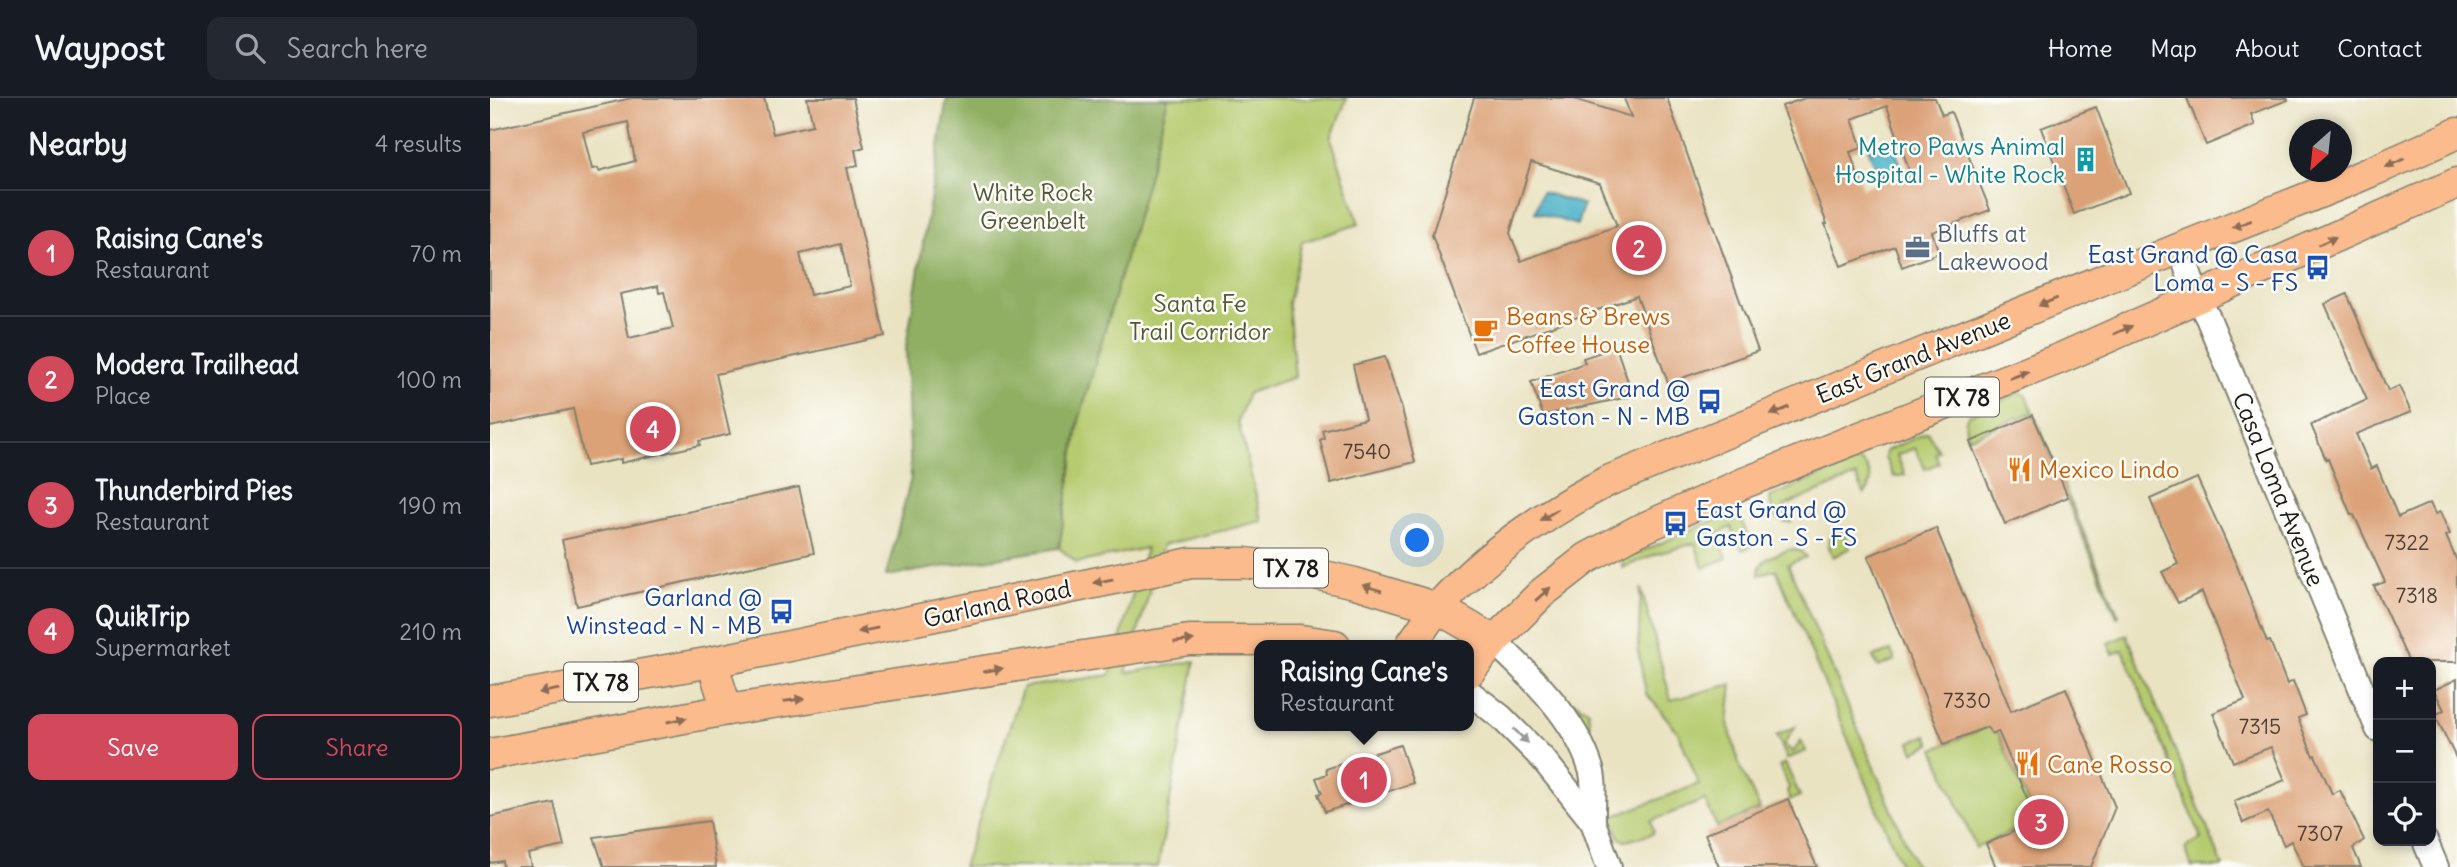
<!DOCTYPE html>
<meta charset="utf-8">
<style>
:root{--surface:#171b24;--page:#242831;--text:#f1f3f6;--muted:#9ea1a6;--line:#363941;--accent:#d1495b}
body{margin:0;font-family:Delius,sans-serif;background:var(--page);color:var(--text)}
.controls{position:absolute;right:21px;bottom:21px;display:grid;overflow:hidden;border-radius:14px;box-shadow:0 4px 10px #0003}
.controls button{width:63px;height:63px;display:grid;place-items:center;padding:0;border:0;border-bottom:2px solid var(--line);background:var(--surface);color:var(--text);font:35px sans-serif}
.compass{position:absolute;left:1799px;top:21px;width:63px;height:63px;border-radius:50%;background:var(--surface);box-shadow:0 4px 10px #0003;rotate:207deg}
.you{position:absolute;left:928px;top:443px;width:24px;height:24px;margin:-18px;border:5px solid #fff;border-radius:50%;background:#1a73e8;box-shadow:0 0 0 10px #1a73e833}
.badge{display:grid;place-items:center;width:46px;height:46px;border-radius:50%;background:var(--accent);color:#fff;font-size:23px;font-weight:700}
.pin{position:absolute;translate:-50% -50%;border:4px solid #fff;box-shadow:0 2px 7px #0006}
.popup{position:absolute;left:764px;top:542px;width:220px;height:91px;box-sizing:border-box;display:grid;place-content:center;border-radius:14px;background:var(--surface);filter:drop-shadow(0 2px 5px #0005);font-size:23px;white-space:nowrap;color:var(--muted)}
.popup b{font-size:26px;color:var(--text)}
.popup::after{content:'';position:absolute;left:50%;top:100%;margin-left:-14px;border:14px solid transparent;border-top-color:var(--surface)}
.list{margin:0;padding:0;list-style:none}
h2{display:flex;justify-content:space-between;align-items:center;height:91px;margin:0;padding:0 28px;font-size:30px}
h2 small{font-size:23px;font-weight:400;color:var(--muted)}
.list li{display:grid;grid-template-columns:46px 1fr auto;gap:21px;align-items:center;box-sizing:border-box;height:126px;padding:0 28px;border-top:2px solid var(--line)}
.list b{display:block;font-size:26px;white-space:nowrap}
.list p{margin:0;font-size:23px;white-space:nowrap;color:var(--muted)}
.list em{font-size:23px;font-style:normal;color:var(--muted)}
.actions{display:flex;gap:14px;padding:21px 28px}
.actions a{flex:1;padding:16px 0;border:2px solid var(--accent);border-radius:14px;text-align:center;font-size:24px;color:var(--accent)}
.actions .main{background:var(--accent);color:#fff}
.icon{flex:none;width:38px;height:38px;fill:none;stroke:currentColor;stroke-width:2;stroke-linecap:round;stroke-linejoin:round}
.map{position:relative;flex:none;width:1967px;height:769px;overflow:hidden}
header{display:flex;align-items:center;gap:42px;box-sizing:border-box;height:98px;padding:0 35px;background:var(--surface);border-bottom:2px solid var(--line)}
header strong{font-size:33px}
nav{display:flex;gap:38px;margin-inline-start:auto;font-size:24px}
.search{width:490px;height:63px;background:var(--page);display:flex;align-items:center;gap:18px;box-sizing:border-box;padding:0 24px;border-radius:14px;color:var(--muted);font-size:26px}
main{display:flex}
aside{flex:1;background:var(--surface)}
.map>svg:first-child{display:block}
.green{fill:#b6cb6f;stroke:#697446;stroke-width:2}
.forest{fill:#90af62;stroke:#56663f;stroke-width:2}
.water{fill:#48b1c7;stroke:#326672;stroke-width:2}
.building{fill:#dba278;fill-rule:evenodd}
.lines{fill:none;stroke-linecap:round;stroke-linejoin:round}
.minor-casing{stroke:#82806f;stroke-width:28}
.major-casing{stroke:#82806f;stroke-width:33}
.minor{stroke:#fff;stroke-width:24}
.major{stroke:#fbbb8d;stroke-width:30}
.oneway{fill:#8c6c54}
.oneway2{fill:#999}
.labels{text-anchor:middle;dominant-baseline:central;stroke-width:5;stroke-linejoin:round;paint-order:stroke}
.number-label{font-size:21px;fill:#4c3e33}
.shield{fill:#fdfcf7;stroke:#605f5e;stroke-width:2}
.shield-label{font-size:23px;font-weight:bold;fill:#1c1c1c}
.culture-label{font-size:24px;fill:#0d838f;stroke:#fdfcf7;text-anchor:end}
.park-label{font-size:24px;fill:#525939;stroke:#fdfcf7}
.service-label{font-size:24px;fill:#4e5e75;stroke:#fdfcf7;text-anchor:start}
.transit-label{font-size:24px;fill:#164399;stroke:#fdfcf7;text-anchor:end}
.food-label{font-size:24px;fill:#c56008;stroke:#fdfcf7;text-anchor:start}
.street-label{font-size:24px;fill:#1c1c1c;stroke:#fdfcf7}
</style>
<header>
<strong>Waypost</strong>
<div class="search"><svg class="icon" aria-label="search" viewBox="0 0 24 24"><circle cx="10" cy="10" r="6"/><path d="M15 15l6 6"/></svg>Search here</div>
<nav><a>Home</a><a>Map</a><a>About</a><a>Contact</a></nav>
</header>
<main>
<aside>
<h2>Nearby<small>4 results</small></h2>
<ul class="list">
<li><span class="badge">1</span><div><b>Raising Cane's</b><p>Restaurant</p></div><em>70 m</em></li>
<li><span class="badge">2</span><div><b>Modera Trailhead</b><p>Place</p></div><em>100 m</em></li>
<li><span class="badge">3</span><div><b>Thunderbird Pies</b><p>Restaurant</p></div><em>190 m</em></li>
<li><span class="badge">4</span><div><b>QuikTrip</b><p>Supermarket</p></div><em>210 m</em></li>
</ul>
<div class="actions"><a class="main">Save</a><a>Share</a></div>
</aside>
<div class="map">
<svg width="1967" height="769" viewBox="0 0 1967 769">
<rect width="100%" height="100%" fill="#fdfcf7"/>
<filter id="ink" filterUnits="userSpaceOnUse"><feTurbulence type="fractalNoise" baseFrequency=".0143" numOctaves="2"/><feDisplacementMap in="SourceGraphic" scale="14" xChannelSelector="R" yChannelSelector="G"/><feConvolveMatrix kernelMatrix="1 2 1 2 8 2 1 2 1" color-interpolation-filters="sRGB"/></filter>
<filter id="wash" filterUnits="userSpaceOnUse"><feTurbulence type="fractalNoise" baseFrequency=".00686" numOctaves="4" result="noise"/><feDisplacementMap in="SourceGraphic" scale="28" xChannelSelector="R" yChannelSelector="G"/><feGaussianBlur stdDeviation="1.57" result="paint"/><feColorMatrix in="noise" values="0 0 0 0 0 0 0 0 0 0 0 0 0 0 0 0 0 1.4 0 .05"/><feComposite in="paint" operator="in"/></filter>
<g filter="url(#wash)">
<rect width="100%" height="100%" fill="#e9e3c2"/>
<g class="green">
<polygon points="678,0 857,0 841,40 869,126 812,144 798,205 805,279 758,295 748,323 772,423 673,447 636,575 705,563 668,769 473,769 533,589 620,577 656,450 587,465 569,450 589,322 658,80"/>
<path d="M1530 294 1536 298 1629 518 1627 519 1540 315 1478 340C1476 332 1473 324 1479 317Z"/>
<polygon points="1437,334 1449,353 1445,355 1449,365 1435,371 1425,350 1407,357 1415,377 1404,379 1395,360 1396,353"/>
<path d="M1368 362C1380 368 1386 386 1374 396L1366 378 1294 408 1301 424C1286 425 1280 413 1280 399Z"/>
<polygon points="1243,414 1250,419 1262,448 1252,452 1241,429 1227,436 1237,460 1213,470 1205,445 1166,456 1132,470 1132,462"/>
<path d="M1352 429 1360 450 1343 459C1335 444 1337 437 1352 429Z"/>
<path d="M1301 451 1310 453 1316 459 1298 466 1426 769H1412L1286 471 1269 477C1267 460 1288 456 1301 451Z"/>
<polygon points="1151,490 1181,602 1242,586 1238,625 1250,669 1270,711 1227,729 1215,702 1161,723 1164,734 1162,736 1136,743 1130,741 1122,721 1124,718 1209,686 1188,634 1156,595 1148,552"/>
<polygon points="1637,537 1733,768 1730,769 1700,769 1702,768 1695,751 1698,747 1712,741 1633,552 1623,556 1618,545"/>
<polygon points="1401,553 1405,562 1388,569 1383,559"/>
<polygon points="1079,604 1084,604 1098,612 1100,627 1095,632 1072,607"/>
<polygon points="1504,626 1543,716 1537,726 1486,750 1444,651"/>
<polygon points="1305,629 1294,646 1303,654 1311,643 1316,653 1297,661 1287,637"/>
<polygon points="1437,637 1441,646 1424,654 1420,644"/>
<polygon points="1295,665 1310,698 1300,702 1297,694 1299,689 1289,668"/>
</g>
<polygon class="forest" points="457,0 678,0 658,80 589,322 569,450 396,478 421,380 416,249"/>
<g class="water">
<polygon points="1401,41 1414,75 1391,84 1378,50"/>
<polygon points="1052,94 1093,107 1087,127 1045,114"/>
</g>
<g id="blocks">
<g class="building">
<path d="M142 0H274L283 36 323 27 317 0H363L374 49 365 52 368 67 357 70 395 238 226 276 240 336 209 343 210 347 131 365V361L96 368 83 311 0 329V32ZM138 24 145 63 109 73 108 70 102 71 93 34ZM351 146 360 188 320 197 310 156ZM168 188 169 195 174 194 183 230 139 240 130 196Z"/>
<path d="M984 0H1081L1141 19 1134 0H1177L1268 253 1178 285 1147 198 986 255 942 137ZM1041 64 1110 85 1127 128 1031 163 1020 135Z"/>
<path d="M1315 0H1445L1452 17 1461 14 1500 112 1442 134 1449 155 1412 169 1405 148 1351 168 1335 126H1337L1292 8ZM1397 8 1419 72 1372 90 1360 54 1372 50 1362 21Z"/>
<polygon points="1697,0 1797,0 1798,2 1761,16 1765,27 1716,47"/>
<polygon points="1606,9 1639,95 1584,116 1551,30"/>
<polygon points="1857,196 1898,293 1909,288 1921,314 1866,336 1881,371 1887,368 1908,419 1940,405 1945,416 1950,414 1960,436 1956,438 1967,463 1967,564 1919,564 1884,488 1895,484 1864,417 1861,417 1838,361 1836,362 1821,327 1877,302 1835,206"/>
<polygon points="1126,249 1143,298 1053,317 1041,284 1095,265 1093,260"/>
<polygon points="895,259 912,311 925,364 841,385 830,342 834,340 832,332 875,321 863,267"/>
<polygon points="1543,317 1578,399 1515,426 1480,344"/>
<polygon points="1707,380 1747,468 1777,544 1780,543 1797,586 1803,583 1816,617 1808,620 1823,658 1825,657 1842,696 1850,692 1874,742 1863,750 1871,769 1814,769 1801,743 1794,747 1778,714 1753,725 1744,703 1795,682 1781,649 1743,664 1723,615 1755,602 1712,494 1688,505 1672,474 1688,466 1660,401"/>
<polygon points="309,389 324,455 87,508 72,442"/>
<polygon points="1446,430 1521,613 1576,590 1625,709 1601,769 1506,769 1496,746 1547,723 1508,633 1502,636 1497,629 1454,646 1378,458"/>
<polygon points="1967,581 1967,662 1945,617 1954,612 1944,592"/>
<polygon points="910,647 923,685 835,714 828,696 832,695 826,680 837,676 836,671"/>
<polygon points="1298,701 1327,769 1229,769 1215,736"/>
<polygon points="64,705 74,748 38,756 41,769 13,769 12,763 0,765 0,719"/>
<polygon points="219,723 226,769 114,769 104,739"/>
</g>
</g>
</g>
<g filter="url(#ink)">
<use href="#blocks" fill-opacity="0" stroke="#82806f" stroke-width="2"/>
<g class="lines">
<defs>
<g id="minor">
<polyline points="1690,150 1707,199 1718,220 1888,631"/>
<path d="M1004 543C1041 578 1086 621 1101 671 1106 686 1102 708 1103 724"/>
<polyline points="979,594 1011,619 1053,661 1103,724 1119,769"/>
<polyline points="1935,743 1946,769"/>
</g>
<g id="major">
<path d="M921 547C930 534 939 520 949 508 996 456 1056 415 1118 383 1308 306 1498 228 1688 151 1782 113 1876 79 1967 35"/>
<polyline points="222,564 237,612"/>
<polyline points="979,574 1004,543 1052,495 1097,460 1147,433 1254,385 1571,260 1967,85"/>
<polyline points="0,603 222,564 701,465 756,465 803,471 865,485 948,510 1004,543"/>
<polyline points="0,656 237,612 699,542 811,542 845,547"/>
</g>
</defs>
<use href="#minor" class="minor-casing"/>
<use href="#major" class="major-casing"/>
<use href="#minor" class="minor"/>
<use href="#major" class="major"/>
</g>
<defs><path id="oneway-solid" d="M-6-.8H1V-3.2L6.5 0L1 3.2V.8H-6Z" transform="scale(1.75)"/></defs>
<g class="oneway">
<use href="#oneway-solid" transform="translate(1905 65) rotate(156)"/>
<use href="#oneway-solid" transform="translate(1752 126) rotate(159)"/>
<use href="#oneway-solid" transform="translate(1837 143) rotate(-24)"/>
<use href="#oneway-solid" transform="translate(1558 204) rotate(158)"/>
<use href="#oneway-solid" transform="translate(1633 232) rotate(-24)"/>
<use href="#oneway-solid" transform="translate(1529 277) rotate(-21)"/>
<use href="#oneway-solid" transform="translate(1290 313) rotate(158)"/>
<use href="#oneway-solid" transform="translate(1059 417) rotate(148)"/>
<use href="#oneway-solid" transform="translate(613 483) rotate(169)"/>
<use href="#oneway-solid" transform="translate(882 490) rotate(-163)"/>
<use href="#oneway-solid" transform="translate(1053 496) rotate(-41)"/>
<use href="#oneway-solid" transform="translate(378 532) rotate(169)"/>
<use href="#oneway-solid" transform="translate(694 543) rotate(-6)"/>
<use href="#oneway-solid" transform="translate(503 572) rotate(-10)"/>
<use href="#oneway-solid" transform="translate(59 593) rotate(170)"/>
<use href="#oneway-solid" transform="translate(304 602) rotate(-8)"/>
<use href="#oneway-solid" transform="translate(187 622) rotate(-11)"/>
</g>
<use class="oneway2" href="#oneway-solid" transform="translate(1031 638) rotate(45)"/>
</g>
<defs>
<symbol id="building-bare" viewBox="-9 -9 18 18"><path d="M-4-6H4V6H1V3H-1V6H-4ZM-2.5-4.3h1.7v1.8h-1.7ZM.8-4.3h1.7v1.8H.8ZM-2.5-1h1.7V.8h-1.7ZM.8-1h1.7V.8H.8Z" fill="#0f9aa8" stroke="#fdfcf7" stroke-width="2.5" paint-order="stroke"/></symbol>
<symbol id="office-bare" viewBox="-9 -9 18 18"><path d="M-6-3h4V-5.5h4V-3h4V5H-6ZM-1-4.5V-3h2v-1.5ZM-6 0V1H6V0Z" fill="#5c6f8a" stroke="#fdfcf7" stroke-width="2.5" paint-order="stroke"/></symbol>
<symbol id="bus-bare" viewBox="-9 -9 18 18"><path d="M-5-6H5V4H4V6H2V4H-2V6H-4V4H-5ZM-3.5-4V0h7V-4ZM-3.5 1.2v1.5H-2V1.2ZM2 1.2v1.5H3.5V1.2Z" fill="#1a4fb4" stroke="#fdfcf7" stroke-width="2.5" paint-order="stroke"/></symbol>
<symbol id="cafe-bare" viewBox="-9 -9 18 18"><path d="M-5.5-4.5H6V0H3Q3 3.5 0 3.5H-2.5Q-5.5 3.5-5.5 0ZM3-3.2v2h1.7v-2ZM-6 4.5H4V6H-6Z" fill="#e8710a" stroke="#fdfcf7" stroke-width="2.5" paint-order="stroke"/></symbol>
<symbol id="restaurant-bare" viewBox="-9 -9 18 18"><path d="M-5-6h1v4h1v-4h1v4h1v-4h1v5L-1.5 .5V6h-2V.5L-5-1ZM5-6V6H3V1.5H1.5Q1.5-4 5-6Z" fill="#e8710a" stroke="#fdfcf7" stroke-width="2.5" paint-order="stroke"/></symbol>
</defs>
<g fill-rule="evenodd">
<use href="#building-bare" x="1578" y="44" width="35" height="35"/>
<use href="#office-bare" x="1410" y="132" width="35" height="35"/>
<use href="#bus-bare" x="1810" y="152" width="35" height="35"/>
<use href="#cafe-bare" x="978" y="214" width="35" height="35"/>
<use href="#bus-bare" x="1202" y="286" width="35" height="35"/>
<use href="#restaurant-bare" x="1512" y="354" width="35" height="35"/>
<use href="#bus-bare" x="1168" y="408" width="35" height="35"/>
<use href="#bus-bare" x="274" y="496" width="35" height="35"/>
<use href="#restaurant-bare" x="1520" y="648" width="35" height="35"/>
</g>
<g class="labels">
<g class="number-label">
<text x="877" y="353">7540</text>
<text x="1917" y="444">7322</text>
<text x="1927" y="497">7318</text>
<text x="1477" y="602">7330</text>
<text x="1770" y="628">7315</text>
<text x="1830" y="735">7307</text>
</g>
<g class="shield">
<rect x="1435" y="279.5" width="74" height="39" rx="5"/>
<rect x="764" y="450.5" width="74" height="39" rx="5"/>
<rect x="74" y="564.5" width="74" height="39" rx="5"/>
</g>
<g class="shield-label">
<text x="1472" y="299">TX 78</text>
<text x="801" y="470">TX 78</text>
<text x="111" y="584">TX 78</text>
</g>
<g class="culture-label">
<text x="1575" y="48">Metro Paws Animal<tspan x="1575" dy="28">Hospital - White Rock</tspan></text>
</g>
<g class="park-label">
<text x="543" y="94">White Rock<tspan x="543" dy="28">Greenbelt</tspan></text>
<text x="710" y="205">Santa Fe<tspan x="710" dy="28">Trail Corridor</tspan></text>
</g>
<g class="service-label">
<text x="1447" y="135">Bluffs at<tspan x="1447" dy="28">Lakewood</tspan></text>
</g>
<g class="transit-label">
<text x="1808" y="156">East Grand @ Casa<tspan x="1808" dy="28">Loma - S - FS</tspan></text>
<text x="1200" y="290">East Grand @<tspan x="1200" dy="28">Gaston - N - MB</tspan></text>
<text x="1206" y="411" text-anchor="start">East Grand @<tspan x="1206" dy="28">Gaston - S - FS</tspan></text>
<text x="272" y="499">Garland @<tspan x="272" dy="28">Winstead - N - MB</tspan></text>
</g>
<g class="food-label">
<text x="1016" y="218">Beans &amp; Brews<tspan x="1016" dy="28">Coffee House</tspan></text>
<text x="1549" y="371">Mexico Lindo</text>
<text x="1557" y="666">Cane Rosso</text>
</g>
<g class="street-label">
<text transform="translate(1423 259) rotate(-22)">East Grand Avenue</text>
<text transform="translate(1789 391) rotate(68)">Casa Loma Avenue</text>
<text transform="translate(507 505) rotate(-12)">Garland Road</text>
</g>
</g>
</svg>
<div class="controls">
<button>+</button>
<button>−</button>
<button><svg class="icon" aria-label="locate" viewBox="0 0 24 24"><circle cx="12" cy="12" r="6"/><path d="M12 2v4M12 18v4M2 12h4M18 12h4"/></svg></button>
</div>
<svg class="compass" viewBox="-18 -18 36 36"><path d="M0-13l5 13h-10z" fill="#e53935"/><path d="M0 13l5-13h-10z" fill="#9ea1a6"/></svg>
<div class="you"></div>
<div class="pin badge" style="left:874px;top:682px">1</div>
<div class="popup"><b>Raising Cane's</b>Restaurant</div>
<div class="pin badge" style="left:1149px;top:150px">2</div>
<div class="pin badge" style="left:1551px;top:724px">3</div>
<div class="pin badge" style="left:163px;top:331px">4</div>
</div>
</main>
